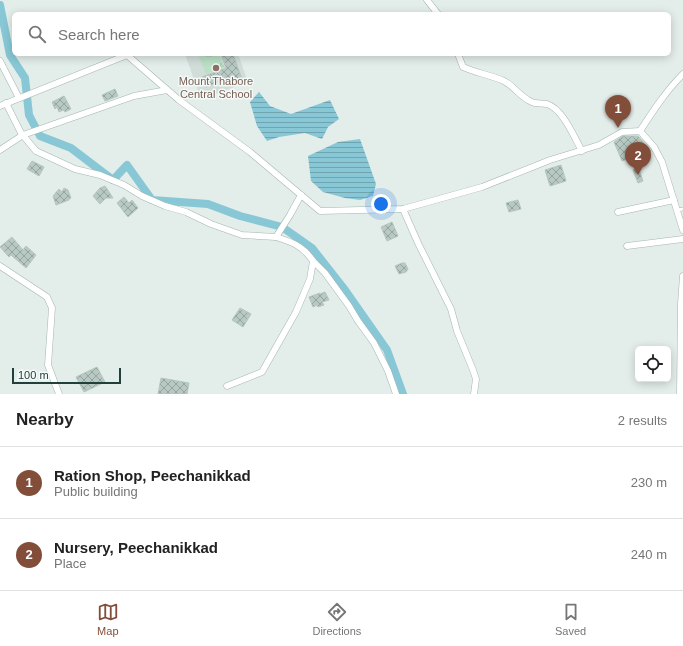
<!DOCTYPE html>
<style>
:root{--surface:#fff;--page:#f2f2f2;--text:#222;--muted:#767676;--line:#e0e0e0;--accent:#834e39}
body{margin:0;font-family:Helvetica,sans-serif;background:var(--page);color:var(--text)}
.controls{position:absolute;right:12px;bottom:12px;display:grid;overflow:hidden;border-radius:6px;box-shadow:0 2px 10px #0003}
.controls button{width:36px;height:36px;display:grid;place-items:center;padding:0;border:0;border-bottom:1px solid var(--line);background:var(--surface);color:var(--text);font:20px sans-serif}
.scale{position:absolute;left:12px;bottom:10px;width:109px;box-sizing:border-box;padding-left:4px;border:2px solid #214039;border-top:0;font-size:11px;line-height:14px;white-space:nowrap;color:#214039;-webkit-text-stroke:3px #f3faf7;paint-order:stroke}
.you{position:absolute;left:381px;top:204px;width:14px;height:14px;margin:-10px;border:3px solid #fff;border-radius:50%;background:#1a73e8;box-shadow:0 0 0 6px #1a73e833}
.badge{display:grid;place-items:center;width:26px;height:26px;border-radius:50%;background:var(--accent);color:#fff;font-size:13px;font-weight:700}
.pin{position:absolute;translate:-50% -33px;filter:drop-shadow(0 1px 2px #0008)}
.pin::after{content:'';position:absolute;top:21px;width:14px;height:12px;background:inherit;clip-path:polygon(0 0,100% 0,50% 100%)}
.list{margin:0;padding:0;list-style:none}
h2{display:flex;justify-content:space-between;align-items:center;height:52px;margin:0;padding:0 16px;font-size:17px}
h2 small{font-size:13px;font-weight:400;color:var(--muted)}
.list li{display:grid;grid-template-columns:26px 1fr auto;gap:12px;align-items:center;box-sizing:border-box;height:72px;padding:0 16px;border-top:1px solid var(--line)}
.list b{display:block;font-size:15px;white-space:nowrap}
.list p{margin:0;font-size:13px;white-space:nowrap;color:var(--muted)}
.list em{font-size:13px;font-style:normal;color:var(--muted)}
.icon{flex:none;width:22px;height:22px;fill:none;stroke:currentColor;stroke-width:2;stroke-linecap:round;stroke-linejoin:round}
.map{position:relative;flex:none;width:683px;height:394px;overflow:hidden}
.search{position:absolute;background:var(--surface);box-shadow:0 2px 10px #0003;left:12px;right:12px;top:12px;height:44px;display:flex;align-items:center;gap:10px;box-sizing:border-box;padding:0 14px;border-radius:6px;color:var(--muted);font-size:15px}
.sheet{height:196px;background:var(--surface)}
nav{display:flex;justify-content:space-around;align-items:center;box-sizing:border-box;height:56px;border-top:1px solid var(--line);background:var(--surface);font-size:11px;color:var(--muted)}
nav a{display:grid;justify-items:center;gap:2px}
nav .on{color:var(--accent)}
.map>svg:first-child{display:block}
.built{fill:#d1ddd8}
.park{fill:url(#park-tufts)}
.water{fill:url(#water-rules)}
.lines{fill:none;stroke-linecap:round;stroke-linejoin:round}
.canal{stroke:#88c7d5;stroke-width:8}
.building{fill:url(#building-cross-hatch);stroke:#b5c7c0}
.lane-casing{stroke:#a5b6b1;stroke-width:4}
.street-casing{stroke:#a5b6b1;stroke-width:7}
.lane{stroke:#fff;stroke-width:3}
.street{stroke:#fff;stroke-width:6}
.education-dot{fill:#8d6e63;stroke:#f3faf7;stroke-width:1.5}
.labels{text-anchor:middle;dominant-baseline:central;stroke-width:3;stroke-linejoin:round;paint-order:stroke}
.education-label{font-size:11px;fill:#785e54;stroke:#f3faf7}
</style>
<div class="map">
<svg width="683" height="394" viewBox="0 0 683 394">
<defs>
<pattern id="park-tufts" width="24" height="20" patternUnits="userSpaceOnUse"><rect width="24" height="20" fill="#bae0c6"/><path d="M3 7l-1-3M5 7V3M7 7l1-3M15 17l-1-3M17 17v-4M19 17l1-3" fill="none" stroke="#a0c1ab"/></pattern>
<pattern id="water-rules" width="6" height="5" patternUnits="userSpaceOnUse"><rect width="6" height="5" fill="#88c7d5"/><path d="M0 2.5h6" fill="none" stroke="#6fa3ae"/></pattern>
<pattern id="building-cross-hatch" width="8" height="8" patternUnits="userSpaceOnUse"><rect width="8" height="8" fill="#b8c8c2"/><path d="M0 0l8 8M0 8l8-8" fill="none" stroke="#95a49f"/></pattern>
</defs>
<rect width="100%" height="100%" fill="#e3ede9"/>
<polygon class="built" points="185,54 238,54 248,82 201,99"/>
<polygon class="park" points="198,54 219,54 224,67 206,74"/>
<g class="water">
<polygon points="259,92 270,106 291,114 330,100 339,119 328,127 322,139 305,133 279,137 267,141 257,126 250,102"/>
<polygon points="360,139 376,184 373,196 360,200 345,198 323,192 311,181 308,156 338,142"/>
</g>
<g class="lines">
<polyline class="canal" points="0,5 10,55 25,78 29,115 40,136 71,148 113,180 127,165 152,200 208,204 240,216 282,227 312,248 345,290 387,350 403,394"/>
</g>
<g class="building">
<polygon points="221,54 233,54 243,82 232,86 229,78 206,87 202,77 226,68"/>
<polygon points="115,89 118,96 105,101 102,95"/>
<polygon points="64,96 71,109 65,112 63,110 59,112 57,107 55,109 52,102"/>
<polygon points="623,136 638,136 651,151 622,161 614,142"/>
<polygon points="32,161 44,167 39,176 27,169"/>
<polygon points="561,165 566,181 550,186 545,170"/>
<polygon points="638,167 643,181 638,183 633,170"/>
<polygon points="105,186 113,198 106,198 100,204 93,196 100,188"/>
<polygon points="64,188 68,190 71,198 69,199 69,200 56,205 53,196 59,189 62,192"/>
<polygon points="124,197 129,203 132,200 138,208 128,217 117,203"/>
<polygon points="518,200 521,209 509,212 506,203"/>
<polygon points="392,222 398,236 387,241 381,227"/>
<polygon points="12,237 23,250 26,246 36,255 26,268 11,255 9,257 0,247"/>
<polygon points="402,263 405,263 408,269 406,272 399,274 395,266"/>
<polygon points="325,292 329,300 322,302 324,305 318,307 317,305 313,307 309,297 320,293 320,294"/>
<polygon points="240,308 251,314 243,327 232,320"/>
<polygon points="97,367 105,382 84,392 76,377"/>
<polygon points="161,378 189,383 187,394 158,394"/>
</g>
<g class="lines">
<defs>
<polyline id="lane" points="677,210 683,209"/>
<g id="street">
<polyline points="427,0 438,14"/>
<path d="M458 54 463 67C476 73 491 75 504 81 514 86 521 98 532 102 536 104 542 103 547 104 563 109 574 137 582 151"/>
<polyline points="0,61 19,98"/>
<polyline points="6,103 21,133 36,151 75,169 100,175 124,185 142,196 165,206 186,212 211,224 242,235 276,237 290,215 301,195"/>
<polyline points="0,106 127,55 179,100 250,152 320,211 403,209 482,187 550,160 599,145 622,132 640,131 654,147 662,162 683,230"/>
<path d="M640 131C653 111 666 91 683 74"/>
<polyline points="0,150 23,135 134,96 167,90"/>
<polyline points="403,209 418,243 451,309 457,331 473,370 476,379 474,394"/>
<polyline points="618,212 674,200"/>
<polyline points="627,246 683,239"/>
<polyline points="313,261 325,273 349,306 358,321 374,343 388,371 396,394"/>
<polyline points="0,266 47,297 52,308 48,365 59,394"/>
<path d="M227 386 262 372 296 312 310 279 313 261C303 246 292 242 276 237"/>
<polyline points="680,394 681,304 683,276"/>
</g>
</defs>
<use href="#lane" class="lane-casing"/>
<use href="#street" class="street-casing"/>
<use href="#lane" class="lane"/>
<use href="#street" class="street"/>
</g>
<circle class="education-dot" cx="216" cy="68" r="4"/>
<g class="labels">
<g class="education-label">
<text x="216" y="81">Mount Thabore<tspan x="216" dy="13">Central School</tspan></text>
</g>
</g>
</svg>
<div class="controls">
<button><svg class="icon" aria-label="locate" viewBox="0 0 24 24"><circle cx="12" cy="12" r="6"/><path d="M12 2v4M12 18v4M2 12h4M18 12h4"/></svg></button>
</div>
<div class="scale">100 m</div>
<div class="you"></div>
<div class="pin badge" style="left:618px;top:128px">1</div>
<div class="pin badge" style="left:638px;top:175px">2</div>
<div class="search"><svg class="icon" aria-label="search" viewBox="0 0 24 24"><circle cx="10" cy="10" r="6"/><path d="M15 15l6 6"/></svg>Search here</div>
</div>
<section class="sheet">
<h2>Nearby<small>2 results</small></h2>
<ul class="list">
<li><span class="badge">1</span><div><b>Ration Shop, Peechanikkad</b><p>Public building</p></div><em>230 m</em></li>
<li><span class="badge">2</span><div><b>Nursery, Peechanikkad</b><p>Place</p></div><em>240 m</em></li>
</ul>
</section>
<nav>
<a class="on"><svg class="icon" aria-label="map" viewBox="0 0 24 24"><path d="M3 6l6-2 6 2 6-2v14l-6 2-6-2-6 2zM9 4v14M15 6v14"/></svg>Map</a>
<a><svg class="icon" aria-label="directions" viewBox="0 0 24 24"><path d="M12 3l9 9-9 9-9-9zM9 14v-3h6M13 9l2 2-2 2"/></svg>Directions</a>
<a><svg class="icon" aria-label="saved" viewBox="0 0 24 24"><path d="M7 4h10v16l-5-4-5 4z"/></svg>Saved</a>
</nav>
